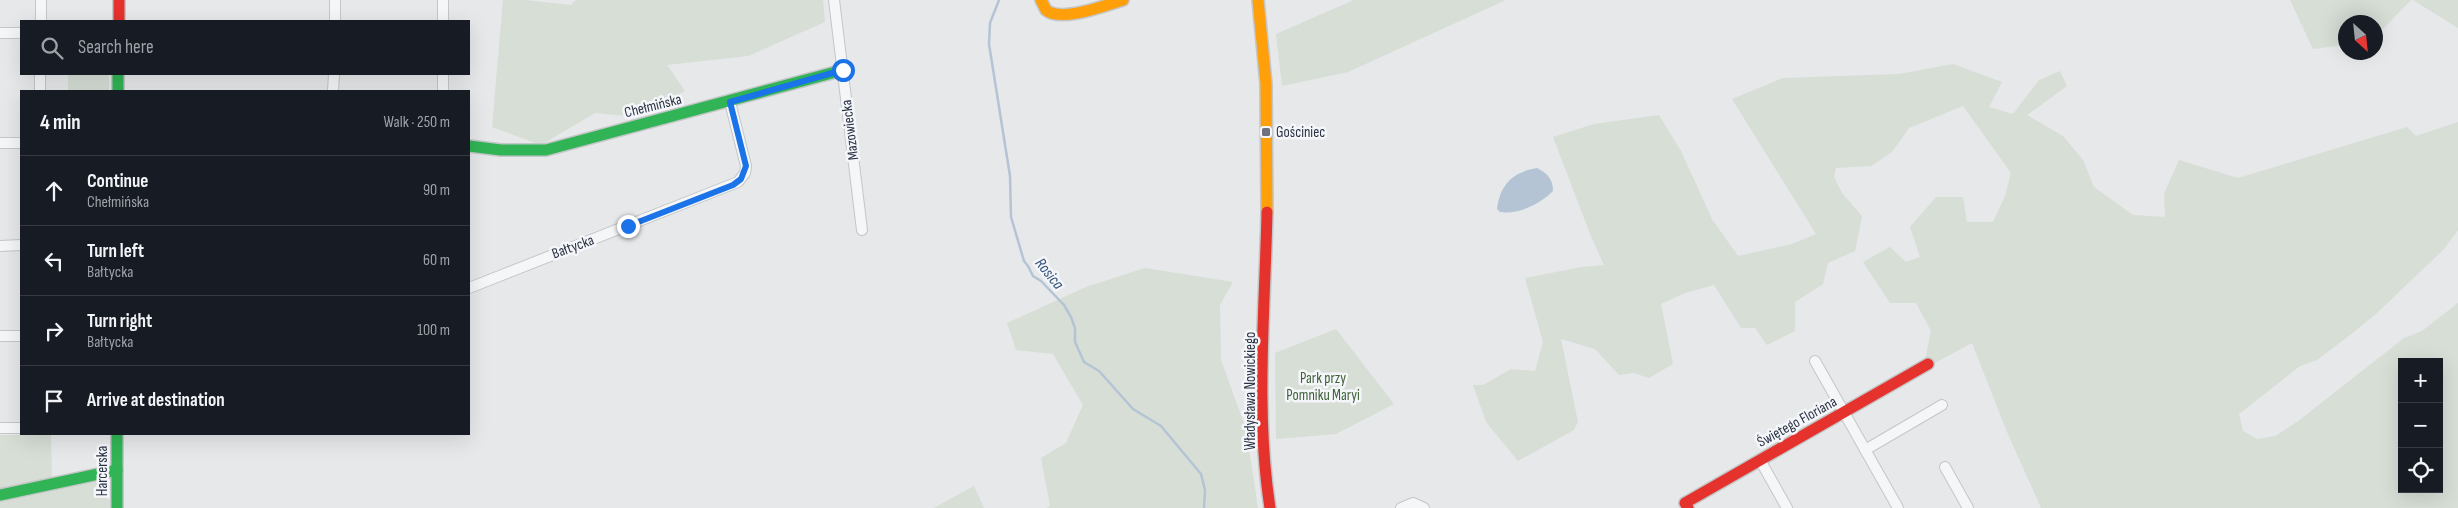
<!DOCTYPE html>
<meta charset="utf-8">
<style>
:root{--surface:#171b24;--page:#20242c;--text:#f1f3f6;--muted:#9ea1a6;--line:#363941}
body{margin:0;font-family:"Sofia Sans Condensed",sans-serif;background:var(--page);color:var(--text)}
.controls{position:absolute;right:15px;bottom:15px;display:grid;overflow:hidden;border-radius:0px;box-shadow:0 5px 20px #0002}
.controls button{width:45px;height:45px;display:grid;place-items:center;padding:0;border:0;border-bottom:1px solid var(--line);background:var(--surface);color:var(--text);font:25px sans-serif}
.compass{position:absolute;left:2338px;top:15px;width:45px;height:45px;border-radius:50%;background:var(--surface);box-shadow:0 5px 20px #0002;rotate:153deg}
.stop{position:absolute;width:15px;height:15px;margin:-11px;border:4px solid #1a73e8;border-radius:50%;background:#fff}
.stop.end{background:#1a73e8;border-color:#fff;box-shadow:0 1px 5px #0008}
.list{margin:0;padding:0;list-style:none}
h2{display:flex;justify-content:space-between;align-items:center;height:65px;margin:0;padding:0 20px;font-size:21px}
h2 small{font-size:16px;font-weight:400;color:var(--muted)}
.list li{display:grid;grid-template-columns:32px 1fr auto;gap:15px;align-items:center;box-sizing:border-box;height:70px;padding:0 20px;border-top:1px solid var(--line)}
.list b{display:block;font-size:19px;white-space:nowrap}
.list p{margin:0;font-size:16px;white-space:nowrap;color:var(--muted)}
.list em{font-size:16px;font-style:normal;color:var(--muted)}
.icon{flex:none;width:28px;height:28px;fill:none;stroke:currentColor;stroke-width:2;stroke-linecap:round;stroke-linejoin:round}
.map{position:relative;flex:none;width:2458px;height:508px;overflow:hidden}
.search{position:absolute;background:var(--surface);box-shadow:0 5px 20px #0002;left:20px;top:20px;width:450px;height:55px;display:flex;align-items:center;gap:12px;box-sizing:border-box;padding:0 18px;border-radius:0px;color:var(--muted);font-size:19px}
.panel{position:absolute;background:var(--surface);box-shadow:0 5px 20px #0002;left:20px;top:90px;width:450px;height:345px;border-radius:0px}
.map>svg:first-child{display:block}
.green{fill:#d6ded6;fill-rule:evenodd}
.water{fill:#b4c4d5}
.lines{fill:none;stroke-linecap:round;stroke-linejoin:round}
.stream{stroke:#b4c4d5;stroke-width:2.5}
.street-casing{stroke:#c4c6c8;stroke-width:12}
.fast-casing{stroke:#c4c6c8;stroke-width:14}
.slow-casing{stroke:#c4c6c8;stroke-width:14}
.jam-casing{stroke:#c4c6c8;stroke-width:14}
.street{stroke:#f5f6f7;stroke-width:10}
.fast{stroke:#30b455;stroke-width:11}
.slow{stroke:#ff9f0a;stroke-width:11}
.jam{stroke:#e5322d;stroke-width:11}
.route{stroke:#1a73e8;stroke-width:6}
.poi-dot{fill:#6c737f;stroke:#f4f6f9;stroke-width:2}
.labels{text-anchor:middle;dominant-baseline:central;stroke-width:5;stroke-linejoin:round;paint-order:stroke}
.street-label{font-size:15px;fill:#2b3445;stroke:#f4f6f9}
.poi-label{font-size:15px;fill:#2b3445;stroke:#f4f6f9;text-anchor:start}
.park-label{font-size:15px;fill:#3f6138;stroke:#f4f6f9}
.water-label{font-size:16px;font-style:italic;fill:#34527a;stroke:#f4f6f9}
</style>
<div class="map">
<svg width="2458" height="508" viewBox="0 0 2458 508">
<rect width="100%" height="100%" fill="#e6e8ea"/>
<g class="green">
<polygon points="503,0 525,0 571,5 576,0 823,0 825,22 748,56 667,65 685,91 639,117 595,113 541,145 492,127"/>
<polygon points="1354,0 1506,0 1348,72 1282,86 1276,34"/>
<polygon points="2290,0 2411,0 2376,36 2376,22 2346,22 2345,45 2313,49"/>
<polygon points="2413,0 2458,0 2458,28"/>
<path d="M1953 64 2002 82 1989 107 2013 114 2039 80 2060 71 2067 86 2027 115 2063 136 2083 160 2094 187 2133 215 2165 217 2164 194 2179 160 2238 178 2407 127 2416 136 2458 122V230L2444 249 2377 313 2350 335 2317 360 2300 366 2239 414 2243 431 2257 439 2275 436 2297 422 2404 338 2422 331 2458 303V508H2041L2007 432 1972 343 1931 365 1926 356 1931 331 1916 303H1890L1863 262 1890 247 1906 262 1920 257 1910 227 1936 197H1963L1967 222H1993L2005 196 2011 173 1963 106 1909 128 1892 152 1871 166 1836 168 1834 177 1842 193 1862 216 1855 251 1828 263 1823 284 1795 302V331L1767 345 1755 328H1741L1714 285 1685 293 1661 304 1673 364 1649 378 1634 373 1619 375 1595 349 1561 339 1578 422 1574 430 1518 461 1486 422 1473 385H1483L1511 369 1535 371 1543 342 1525 278 1582 267 1604 265 1590 234 1553 137 1594 124 1659 115 1681 151 1712 219 1738 256 1792 244 1816 234 1732 99 1783 78 1899 74ZM2402 362H2439V489H2402Z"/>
<rect x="68" y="74" width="41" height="17"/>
<polygon points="1145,268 1233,282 1220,305 1221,360 1246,429 1258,508 1046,508 1050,506 1041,458 1066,443 1083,405 1053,354 1016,350 1007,323 1086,287"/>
<polygon points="1336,329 1394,404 1336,434 1276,439 1275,353"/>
<polygon points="0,435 51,435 52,480 0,492"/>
<polygon points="103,479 103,495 111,501 111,508 0,508 0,498"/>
<polygon points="974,486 984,508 934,508"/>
</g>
<path class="water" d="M1537 168C1547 173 1553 179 1553 191 1540 204 1518 215 1500 212L1497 209C1500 184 1513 172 1537 168Z"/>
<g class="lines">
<polyline class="stream" points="999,0 990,23 989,44 1010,176 1011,217 1024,261 1028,266 1033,276 1041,281 1064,305 1071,317 1075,328 1075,342 1084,362 1099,371 1133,409 1161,426 1201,474 1205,490 1204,508"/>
<defs>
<g id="street">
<polyline points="834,0 862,230"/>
<polyline points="41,21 41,0"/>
<polyline points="335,21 335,0"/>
<polyline points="443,21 443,0"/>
<polyline points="0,33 21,33"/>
<polyline points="40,91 40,74"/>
<polyline points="333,91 334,74"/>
<polyline points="443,91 443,74"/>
<polyline points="0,143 21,143"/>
<polyline points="0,246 21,245"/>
<polyline points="469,288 738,182 745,173 746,166 730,102"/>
<polyline points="0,336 21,336"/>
<polyline points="1815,361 1898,508"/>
<polyline points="0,428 21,428"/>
<polyline points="1865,450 1942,405"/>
<polyline points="1760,460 1787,508"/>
<polyline points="1945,467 1968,508"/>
<polyline points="1401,508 1413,503 1424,508"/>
</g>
<g id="fast">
<polyline points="118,74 118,91"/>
<polyline points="469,146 501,150 546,150 843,70"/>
<polyline points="117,434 117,508"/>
<polyline points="0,495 117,470"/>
</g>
<g id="slow">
<path d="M1041 0 1046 10C1061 23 1106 5 1123 0"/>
<polyline points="1258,0 1266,84 1267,212"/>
</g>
<g id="jam">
<polyline points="119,0 119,21"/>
<path d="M1267 212C1265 310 1255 411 1270 508"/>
<polyline points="1688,508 1685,503 1928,364"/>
</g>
</defs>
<use href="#street" class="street-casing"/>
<use href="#fast" class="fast-casing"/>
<use href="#slow" class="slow-casing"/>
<use href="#jam" class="jam-casing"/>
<use href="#street" class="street"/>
<use href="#fast" class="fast"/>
<use href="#slow" class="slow"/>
<use href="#jam" class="jam"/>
</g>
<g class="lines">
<polyline class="route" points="628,226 733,185 741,179 746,166 730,102 843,70"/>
</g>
<rect class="poi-dot" x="1261" y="127" width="10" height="10" rx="2.5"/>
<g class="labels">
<g class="street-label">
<text transform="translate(653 106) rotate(-14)">Chełmińska</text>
<text transform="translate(850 130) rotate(-97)">Mazowiecka</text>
<text transform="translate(573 247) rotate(-20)">Bałtycka</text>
<text transform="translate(1250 391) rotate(-90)">Władysława Nowickiego</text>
<text transform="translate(1797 422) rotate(-29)">Świętego Floriana</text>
<text transform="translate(102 471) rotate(-90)">Harcerska</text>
</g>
<g class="poi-label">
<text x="1276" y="132">Gościniec</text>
</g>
<g class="park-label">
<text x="1323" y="378">Park przy<tspan x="1323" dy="17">Pomniku Maryi</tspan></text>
</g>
<g class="water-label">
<text transform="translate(1049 274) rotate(51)">Rosica</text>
</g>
</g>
</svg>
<div class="controls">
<button>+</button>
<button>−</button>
<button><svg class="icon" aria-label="locate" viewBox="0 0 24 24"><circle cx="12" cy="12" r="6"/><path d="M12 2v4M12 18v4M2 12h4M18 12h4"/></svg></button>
</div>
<svg class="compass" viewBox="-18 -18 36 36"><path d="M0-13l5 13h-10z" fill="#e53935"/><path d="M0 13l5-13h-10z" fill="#9ea1a6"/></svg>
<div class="stop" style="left:843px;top:70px"></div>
<div class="stop end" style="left:628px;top:226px"></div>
<div class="search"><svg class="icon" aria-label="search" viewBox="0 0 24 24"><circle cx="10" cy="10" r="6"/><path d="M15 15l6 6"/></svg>Search here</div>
<section class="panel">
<h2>4 min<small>Walk · 250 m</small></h2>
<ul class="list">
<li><svg class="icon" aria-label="ahead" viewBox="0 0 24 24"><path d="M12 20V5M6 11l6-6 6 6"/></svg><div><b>Continue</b><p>Chełmińska</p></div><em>90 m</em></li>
<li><svg class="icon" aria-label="left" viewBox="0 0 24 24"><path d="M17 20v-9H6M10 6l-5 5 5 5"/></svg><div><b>Turn left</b><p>Bałtycka</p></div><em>60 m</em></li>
<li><svg class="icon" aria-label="right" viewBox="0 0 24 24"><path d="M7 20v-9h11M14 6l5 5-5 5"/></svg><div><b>Turn right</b><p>Bałtycka</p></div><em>100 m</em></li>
<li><svg class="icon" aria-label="arrive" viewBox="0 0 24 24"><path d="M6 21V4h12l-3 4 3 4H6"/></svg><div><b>Arrive at destination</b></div></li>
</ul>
</section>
</div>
